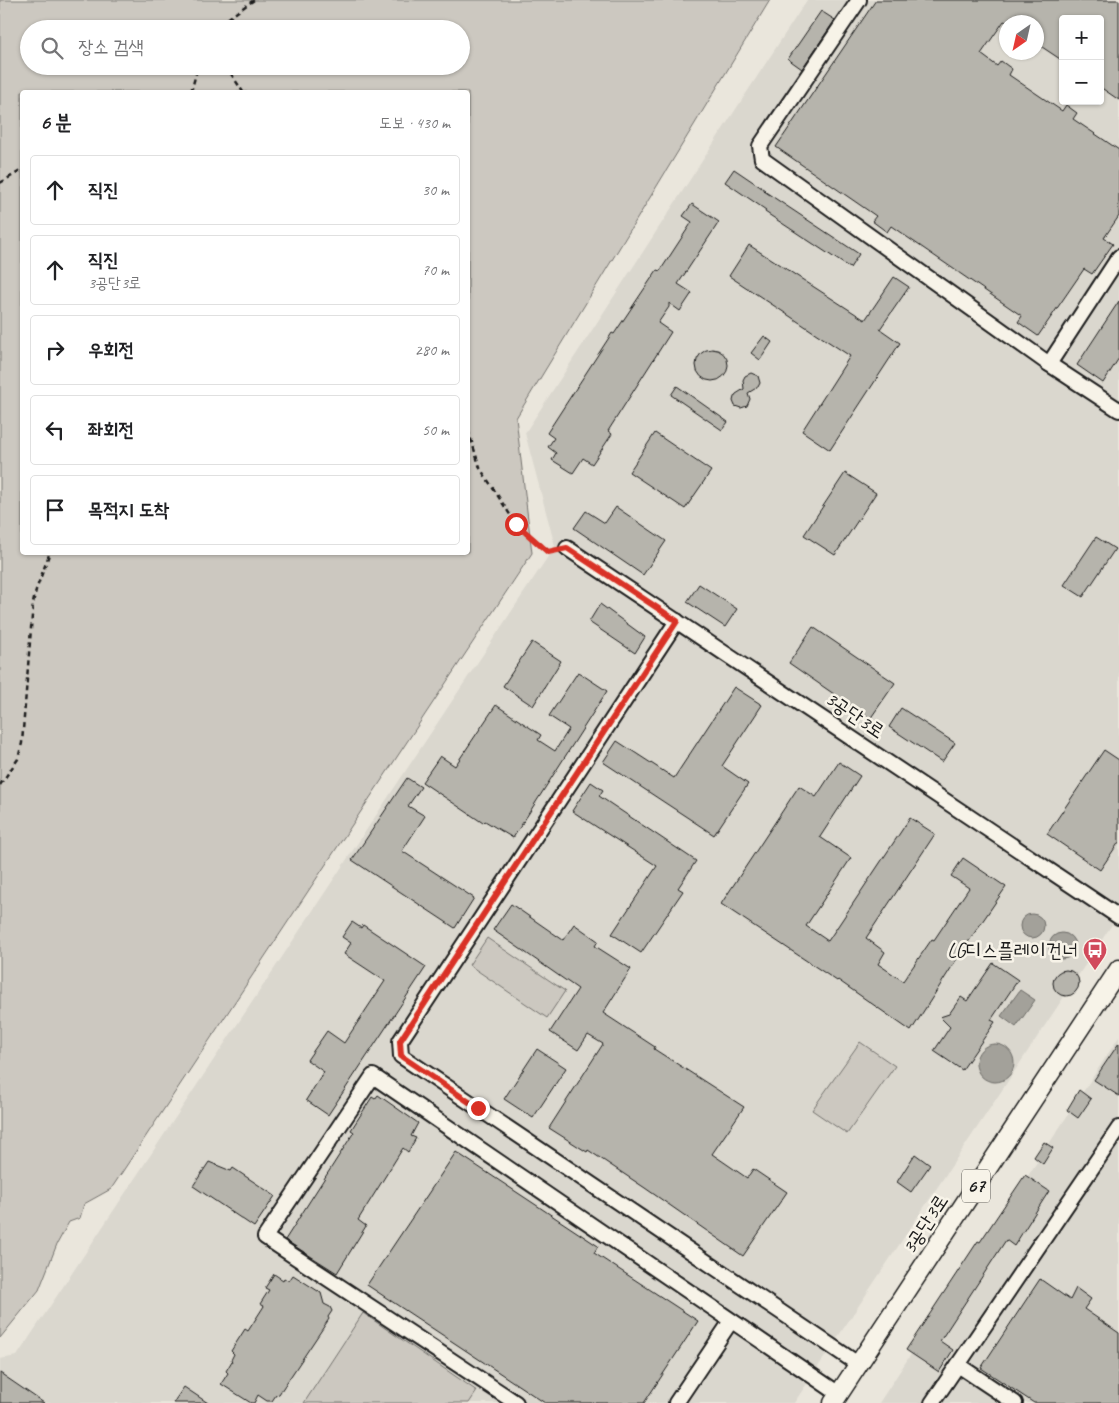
<!DOCTYPE html>
<html lang="ko">
<meta charset="utf-8">
<style>
:root{--surface:#fff;--page:#f6f6f6;--text:#202124;--muted:#757577;--line:#e0e0e0}
body{margin:0;font-family:Caveat,"Poor Story",sans-serif;background:var(--page);color:var(--text)}
.controls{position:absolute;right:15px;top:15px;display:grid;overflow:hidden;border-radius:5px;box-shadow:0 1px 4px #0004}
.controls button{width:45px;height:45px;display:grid;place-items:center;padding:0;border:0;border-bottom:1px solid var(--line);background:var(--surface);color:var(--text);font:25px sans-serif}
.compass{position:absolute;left:999px;top:15px;width:45px;height:45px;border-radius:50%;background:var(--surface);box-shadow:0 1px 4px #0004;rotate:214deg}
.stop{position:absolute;width:15px;height:15px;margin:-11px;border:4px solid #d93025;border-radius:50%;background:#fff}
.stop.end{background:#d93025;border-color:#fff;box-shadow:0 1px 5px #0008}
.list{margin:0;padding:0;list-style:none}
h2{display:flex;justify-content:space-between;align-items:center;height:65px;margin:0;padding:0 20px;font-size:21px}
h2 small{font-size:16px;font-weight:400;color:var(--muted)}
.list li{display:grid;grid-template-columns:32px 1fr auto;gap:15px;align-items:center;box-sizing:border-box;height:70px;margin:0 10px 10px;padding:0 10px;border:1px solid var(--line);border-radius:5px}
.list b{display:block;font-size:19px;white-space:nowrap}
.list p{margin:0;font-size:16px;white-space:nowrap;color:var(--muted)}
.list em{font-size:16px;font-style:normal;color:var(--muted)}
.icon{flex:none;width:28px;height:28px;fill:none;stroke:currentColor;stroke-width:2;stroke-linecap:round;stroke-linejoin:round}
.map{position:relative;flex:none;width:1119px;height:1403px;overflow:hidden}
.search{position:absolute;background:var(--surface);box-shadow:0 1px 4px #0004;left:20px;top:20px;width:450px;height:55px;display:flex;align-items:center;gap:12px;box-sizing:border-box;padding:0 18px;border-radius:28px;color:var(--muted);font-size:19px}
.panel{position:absolute;background:var(--surface);box-shadow:0 1px 4px #0004;left:20px;top:90px;width:450px;height:465px;border-radius:5px}
.map>svg:first-child{display:block}
.built{fill:#dad7ce;fill-rule:evenodd}
.green{fill:#ccc8c0;stroke:#74726e;fill-rule:evenodd}
.water{fill:#a3a19a;stroke:#6d6c68}
.building{fill:#b6b4ac;stroke:#1c1c1c}
.lines{fill:none;stroke-linecap:round;stroke-linejoin:round}
.minor-casing{stroke:#1c1c1c;stroke-width:18}
.major-casing{stroke:#1c1c1c;stroke-width:21}
.path{stroke:#1c1c1c;stroke-width:2.5;stroke-dasharray:5 4;stroke-linecap:butt}
.minor{stroke:#f7f3e8;stroke-width:14}
.major{stroke:#f7f3e8;stroke-width:18}
.route{stroke:#d93025;stroke-width:6}
.labels{text-anchor:middle;dominant-baseline:central;stroke-width:5;stroke-linejoin:round;paint-order:stroke}
.shield{fill:#f7f3e8;stroke:#5e5c59;stroke-width:1}
.shield-label{font-size:19px;font-weight:bold;fill:#1c1c1c}
.street-label{font-size:20px;fill:#1c1c1c;stroke:#f7f3e8}
.poi-label{font-size:20px;fill:#1c1c1c;stroke:#f7f3e8;text-anchor:end}
</style>
<div class="map">
<svg width="1119" height="1403" viewBox="0 0 1119 1403">
<rect width="100%" height="100%" fill="#eae6dc"/>
<filter id="ink" filterUnits="userSpaceOnUse"><feTurbulence type="fractalNoise" baseFrequency=".02" numOctaves="2"/><feDisplacementMap in="SourceGraphic" scale="10" xChannelSelector="R" yChannelSelector="G"/><feConvolveMatrix kernelMatrix="1 2 1 2 8 2 1 2 1" color-interpolation-filters="sRGB"/></filter>
<g filter="url(#ink)">
<g class="built">
<path d="M807 0H1119V914L794 1403H0V1359L17 1356 555 546 525 433ZM1063 19H1100V101H1063ZM1006 22H1036V52H1006Z"/>
<polygon points="1119,1037 1119,1403 879,1403"/>
</g>
<g class="green">
<path d="M0 0H770L516 418 532 553 111 1189 84 1204 80 1218 69 1222 57 1244 39 1290 0 1338ZM29 29H461V66H29ZM22 92H468V552H22Z"/>
<polygon points="487,938 565,991 547,1018 469,965"/>
<polygon points="860,1042 895,1066 847,1134 812,1110"/>
<polygon points="363,1313 477,1391 469,1403 304,1403"/>
</g>
<g class="water">
<circle cx="1032" cy="926" r="12"/>
<circle cx="1062" cy="946" r="13"/>
<polygon points="1020,990 1035,1000 1016,1027 1001,1016"/>
<circle cx="995" cy="1063" r="19"/>
</g>
<g class="building">
<polygon points="876,0 1119,0 1119,100 1100,87 1100,19 1063,19 1063,61 1036,43 1036,22 1006,22 1004,21 981,54 997,66 1001,61 1012,69 1009,75 1062,111 1066,105 1077,113 1073,119 1119,150 1119,216 1104,238 1113,244 1092,274 1084,269 1038,336 1018,322 1022,316 891,226 887,232 872,221 876,216 776,147"/>
<polygon points="821,11 835,20 802,69 788,59"/>
<polygon points="734,169 765,190 764,191 859,254 850,268 765,212 766,210 725,182"/>
<polygon points="692,204 719,222 678,284 692,293 680,311 669,303 669,307 658,323 671,332 608,431 612,434 592,464 583,458 573,473 552,460 556,453 548,447 554,438 547,433 612,333 614,334 657,270 660,271 692,222 683,216"/>
<polygon points="749,245 865,320 894,277 909,287 880,329 900,343 830,450 802,431 850,356 729,276"/>
<polygon points="1119,301 1119,358 1103,383 1077,365"/>
<polygon points="764,336 772,342 760,360 751,353"/>
<circle cx="712" cy="365" r="16"/>
<polygon points="751,373 758,376 760,383 758,387 748,393 750,399 747,406 741,408 735,406 733,401 734,397 736,394 744,389 743,380 745,376"/>
<polygon points="677,386 728,422 722,430 671,395"/>
<polygon points="655,433 711,471 685,509 629,472"/>
<polygon points="845,473 876,493 835,555 804,535"/>
<polygon points="616,507 666,541 643,575 574,528 586,511 605,523"/>
<polygon points="1096,537 1115,549 1083,597 1064,585"/>
<polygon points="699,584 737,609 725,627 687,602"/>
<polygon points="600,604 645,637 635,653 589,622"/>
<polygon points="813,627 895,683 870,719 789,663"/>
<polygon points="532,642 561,661 533,706 503,686"/>
<polygon points="578,672 607,691 513,838 485,821 483,823 422,782 440,756 455,766 496,705 541,735 538,740 555,751 569,729 549,716"/>
<polygon points="734,687 762,705 722,766 748,784 714,835 603,762 617,741 674,778"/>
<polygon points="901,708 955,743 942,762 889,727"/>
<polygon points="1104,750 1119,760 1119,842 1100,870 1047,834"/>
<polygon points="839,762 860,776 820,837 851,858 806,926 828,941 910,818 935,834 866,938 885,952 878,964 903,981 932,939 934,940 969,888 951,876 963,858 1006,887 960,954 911,1031 838,980 837,981 721,904 799,786 816,797"/>
<polygon points="407,778 421,787 408,806 425,816 402,851 474,898 455,928 352,860"/>
<polygon points="591,782 603,790 599,796 696,861 678,888 683,891 641,953 612,934 657,866 572,811"/>
<polygon points="511,904 563,940 574,924 598,941 595,946 631,969 603,1013 655,1047 654,1049 744,1107 712,1154 747,1178 753,1169 787,1192 743,1256 645,1188 588,1150 587,1152 549,1128 603,1044 588,1035 578,1050 550,1032 578,989 493,930"/>
<polygon points="352,922 361,928 363,925 426,967 328,1115 306,1100 324,1072 307,1060 327,1031 344,1043 385,981 344,954 351,943 342,937"/>
<polygon points="993,963 1018,980 991,1020 995,1022 962,1070 934,1051 950,1027 940,1017 949,1014 961,997 967,1001"/>
<circle cx="1066" cy="983" r="13"/>
<polygon points="1119,1043 1119,1096 1094,1080"/>
<polygon points="537,1049 566,1068 533,1118 504,1099"/>
<polygon points="1079,1090 1091,1099 1078,1118 1067,1110"/>
<polygon points="378,1095 418,1123 411,1136 416,1138 408,1152 403,1148 358,1220 366,1226 337,1273 285,1240 354,1132 351,1130 372,1097 375,1099"/>
<polygon points="1044,1142 1053,1148 1043,1164 1034,1157"/>
<polygon points="456,1152 598,1246 594,1253 698,1321 644,1403 545,1403 367,1285"/>
<polygon points="915,1154 930,1165 911,1192 897,1182"/>
<polygon points="209,1162 231,1171 233,1168 275,1196 254,1227 193,1186"/>
<polygon points="1025,1175 1049,1191 1014,1246 1006,1240 940,1341 953,1350 939,1372 906,1350 978,1241 980,1242"/>
<polygon points="274,1274 283,1280 284,1278 289,1281 293,1275 321,1293 324,1304 330,1307 332,1311 328,1317 329,1319 279,1394 276,1395 272,1401 267,1401 258,1395 254,1403 251,1403 221,1384 228,1373 226,1371 232,1361 231,1360 234,1354 231,1351 245,1329 248,1331 264,1306 260,1304 269,1290 265,1288"/>
<polygon points="1040,1279 1070,1300 1076,1288 1091,1299 1084,1309 1119,1333 1119,1403 1034,1403 981,1368"/>
<polygon points="0,1373 44,1403 0,1403"/>
<polygon points="184,1387 208,1403 173,1403"/>
</g>
<g class="lines">
<defs>
<g id="minor">
<polyline points="859,0 760,146 762,159 1049,364 1119,410"/>
<polyline points="1049,364 1119,257"/>
<polyline points="567,548 1119,917"/>
<polyline points="677,621 400,1041 401,1056 858,1364"/>
<polyline points="958,1365 1015,1403"/>
<polyline points="516,1403 265,1237 373,1076 839,1394"/>
<polyline points="676,1403 731,1321"/>
<polyline points="932,1403 1119,1128"/>
</g>
<polyline id="major" points="833,1403 1119,969"/>
</defs>
<use href="#minor" class="minor-casing"/>
<use href="#major" class="major-casing"/>
<g class="path">
<polyline points="213,29 254,0"/>
<polyline points="226,66 243,92"/>
<polyline points="191,92 198,66"/>
<polyline points="0,183 22,170"/>
<polyline points="468,430 480,468 516,524 548,551 556,550"/>
<polyline points="0,785 18,759 22,743 33,603 36,590 50,552"/>
</g>
<use href="#minor" class="minor"/>
<use href="#major" class="major"/>
</g>
</g>
<g class="lines" filter="url(#ink)">
<polyline class="route" points="478,1108 401,1056 400,1041 677,621 567,548 548,552 516,524"/>
</g>
<defs>
<symbol id="bus-pin" viewBox="-11 -11 22 30"><path d="M0 17L-7.5 6A9.5 9.5 0 1 1 7.5 6Z" fill="#d1495b" stroke="#f7f3e8"/><path d="M-5-6H5V4H4V6H2V4H-2V6H-4V4H-5ZM-3.5-4V0h7V-4ZM-3.5 1.2v1.5H-2V1.2ZM2 1.2v1.5H3.5V1.2Z" fill="#fff"/></symbol>
</defs>
<g fill-rule="evenodd">
<use href="#bus-pin" x="1081" y="936" width="28" height="38"/>
</g>
<g class="labels">
<rect class="shield" x="962" y="1169.5" width="28" height="33" rx="4"/>
<g class="shield-label">
<text x="976" y="1186">67</text>
</g>
<g class="street-label">
<text transform="translate(855 715) rotate(34)">3공단3로</text>
<text transform="translate(925 1224) rotate(-57)">3공단3로</text>
</g>
<g class="poi-label">
<text x="1078" y="950">LG디스플레이건너</text>
</g>
</g>
</svg>
<div class="controls">
<button>+</button>
<button>−</button>
</div>
<svg class="compass" viewBox="-18 -18 36 36"><path d="M0-13l5 13h-10z" fill="#e53935"/><path d="M0 13l5-13h-10z" fill="#757577"/></svg>
<div class="stop" style="left:516px;top:524px"></div>
<div class="stop end" style="left:478px;top:1108px"></div>
<div class="search"><svg class="icon" aria-label="search" viewBox="0 0 24 24"><circle cx="10" cy="10" r="6"/><path d="M15 15l6 6"/></svg>장소 검색</div>
<section class="panel">
<h2>6 분<small>도보 · 430 m</small></h2>
<ul class="list">
<li><svg class="icon" aria-label="ahead" viewBox="0 0 24 24"><path d="M12 20V5M6 11l6-6 6 6"/></svg><div><b>직진</b></div><em>30 m</em></li>
<li><svg class="icon" aria-label="ahead" viewBox="0 0 24 24"><path d="M12 20V5M6 11l6-6 6 6"/></svg><div><b>직진</b><p>3공단3로</p></div><em>70 m</em></li>
<li><svg class="icon" aria-label="right" viewBox="0 0 24 24"><path d="M7 20v-9h11M14 6l5 5-5 5"/></svg><div><b>우회전</b></div><em>280 m</em></li>
<li><svg class="icon" aria-label="left" viewBox="0 0 24 24"><path d="M17 20v-9H6M10 6l-5 5 5 5"/></svg><div><b>좌회전</b></div><em>50 m</em></li>
<li><svg class="icon" aria-label="arrive" viewBox="0 0 24 24"><path d="M6 21V4h12l-3 4 3 4H6"/></svg><div><b>목적지 도착</b></div></li>
</ul>
</section>
</div>
